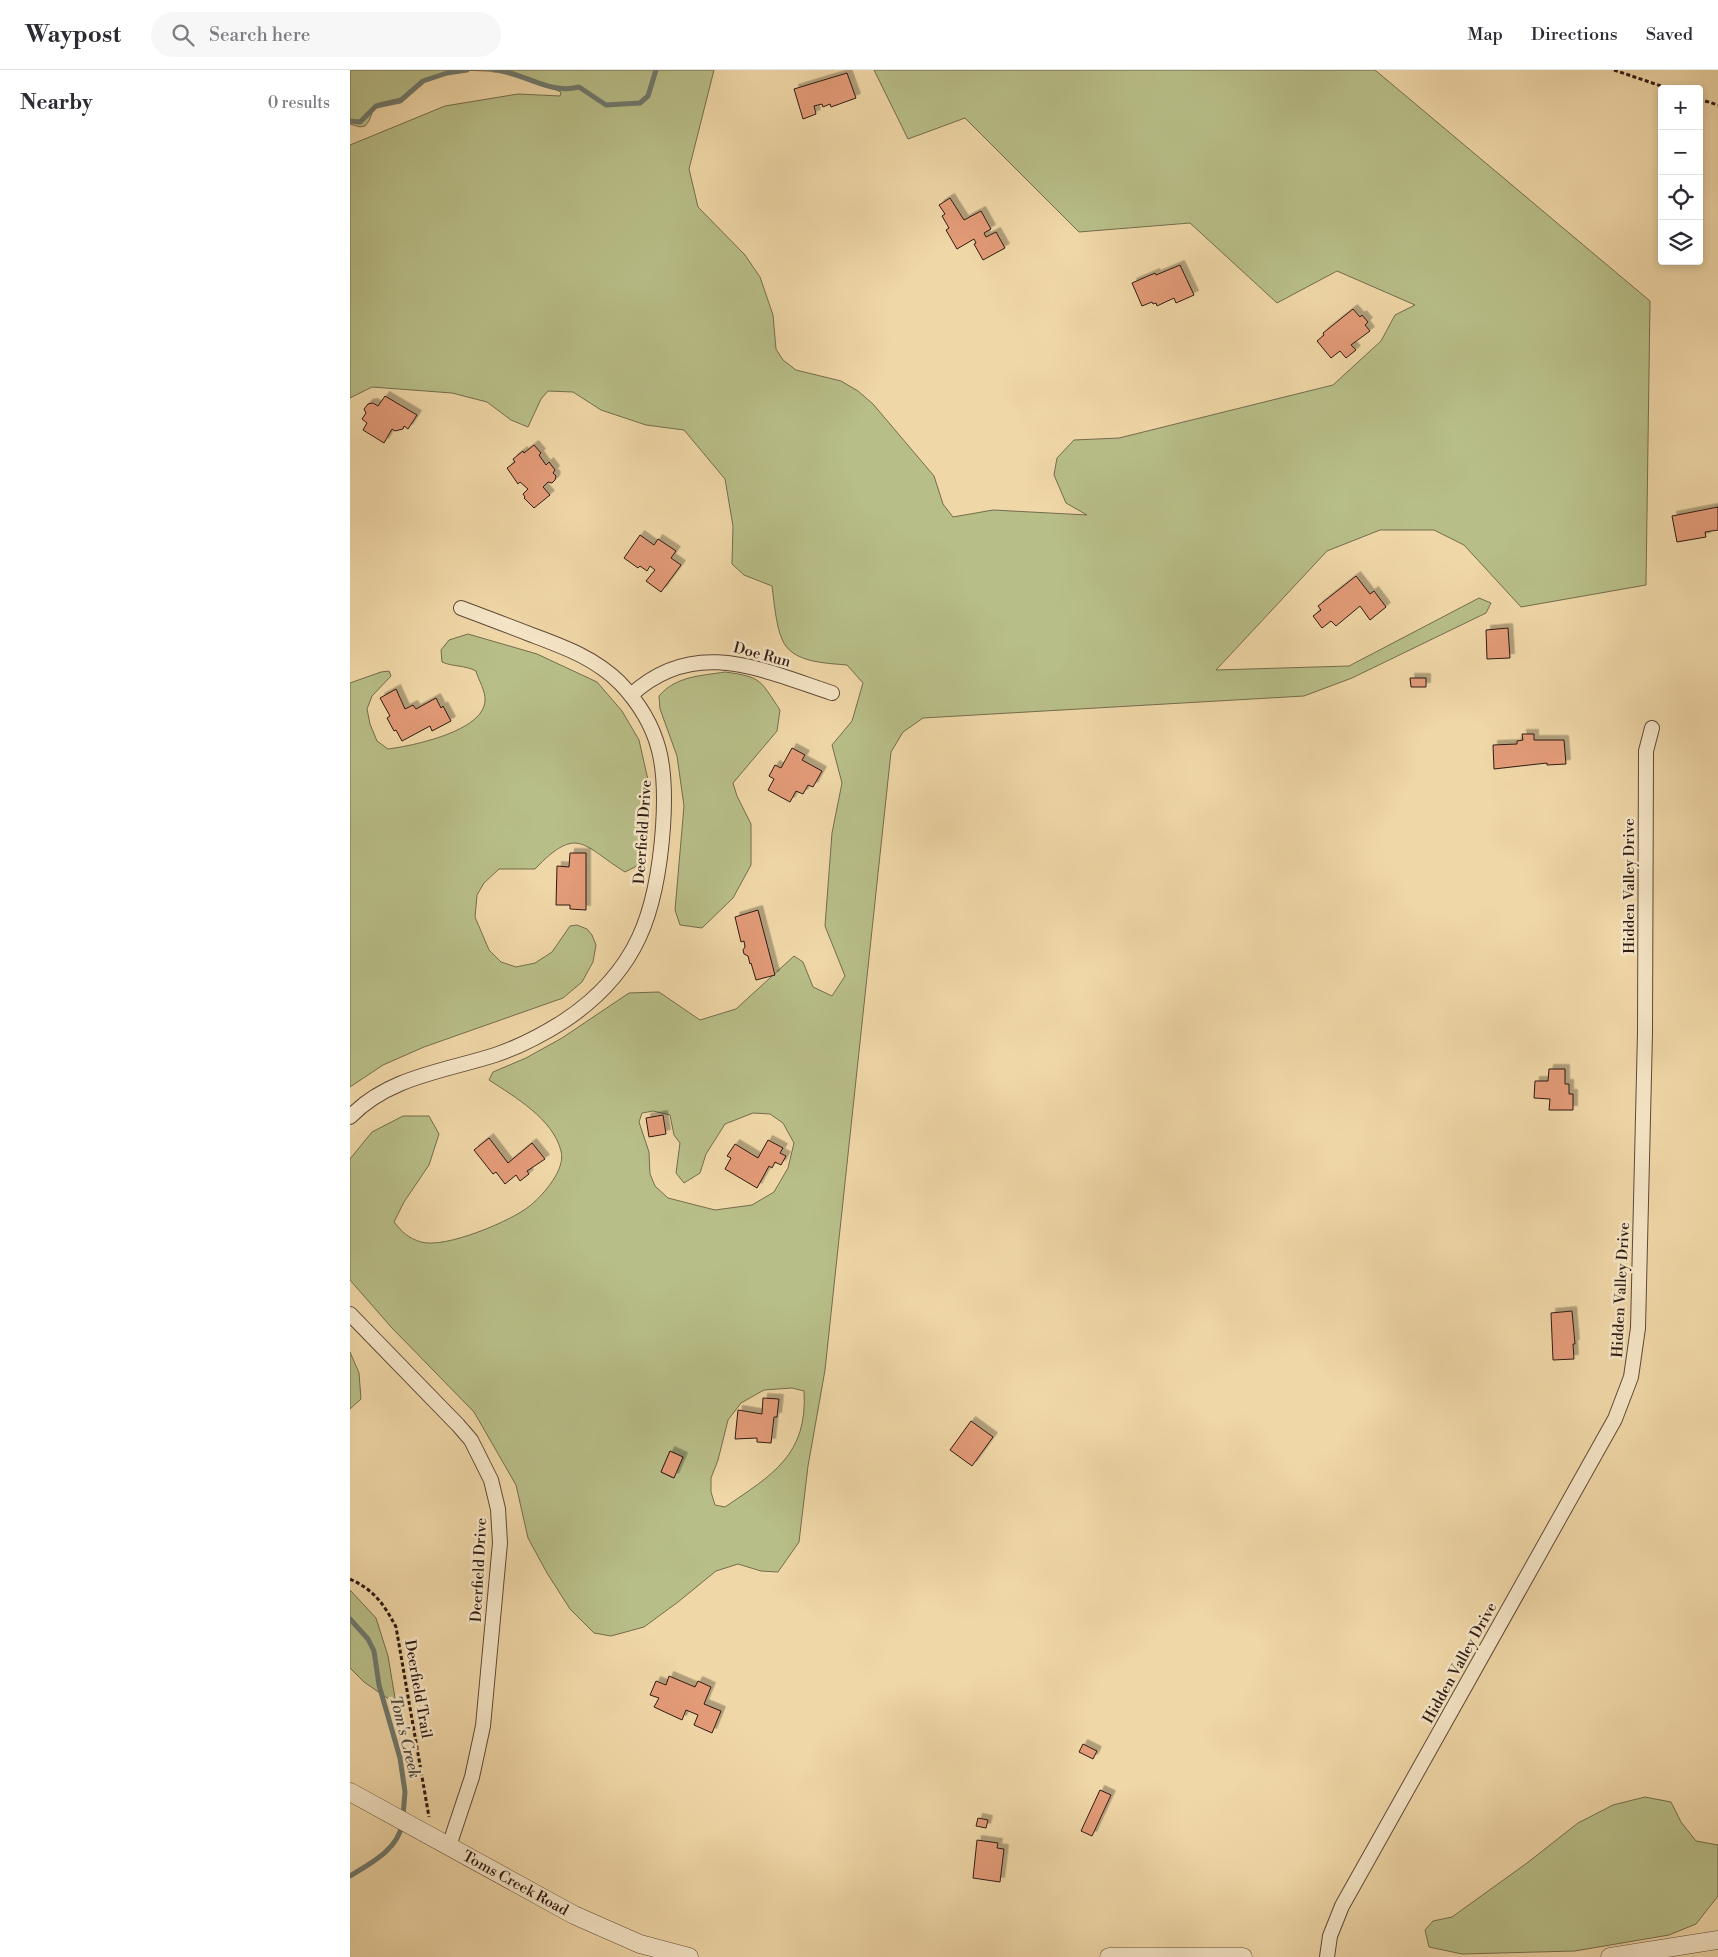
<!DOCTYPE html>
<meta charset="utf-8">
<style>
:root{--surface:#fff;--page:#f7f7f7;--text:#2b2b33;--muted:#7c7c81;--line:#e1e1e2}
body{margin:0;font-family:"Libre Bodoni",serif;background:var(--page);color:var(--text)}
.controls{position:absolute;right:15px;top:15px;display:grid;overflow:hidden;border-radius:5px;box-shadow:0 2px 8px #0003}
.controls button{width:45px;height:45px;display:grid;place-items:center;padding:0;border:0;border-bottom:1px solid var(--line);background:var(--surface);color:var(--text);font:25px sans-serif}
.list{margin:0;padding:0;list-style:none}
h2{display:flex;justify-content:space-between;align-items:center;height:65px;margin:0;padding:0 20px;font-size:21px}
h2 small{font-size:16px;font-weight:400;color:var(--muted)}
.icon{flex:none;width:28px;height:28px;fill:none;stroke:currentColor;stroke-width:2;stroke-linecap:round;stroke-linejoin:round}
.map{position:relative;flex:none;width:1368px;height:1887px;overflow:hidden}
header{display:flex;align-items:center;gap:30px;box-sizing:border-box;height:70px;padding:0 25px;background:var(--surface);border-bottom:1px solid var(--line)}
header strong{font-size:24px}
nav{display:flex;gap:28px;margin-inline-start:auto;font-size:18px}
.search{width:350px;height:45px;background:var(--page);display:flex;align-items:center;gap:12px;box-sizing:border-box;padding:0 18px;border-radius:28px;color:var(--muted);font-size:19px}
main{display:flex}
aside{flex:1;background:var(--surface)}
.map>svg:first-child{display:block}
.green{fill:#b8be88;stroke:#746c4d;fill-rule:evenodd}
.lines{fill:none;stroke-linecap:round;stroke-linejoin:round}
.stream{stroke:#6f796d;stroke-width:5}
.building{fill:#e39b78;stroke:#2f1a12;filter:url(#shadow)}
.minor-casing{stroke:#5f4937;stroke-width:16}
.tertiary-casing{stroke:#5f4937;stroke-width:19}
.path{stroke:#2f1a12;stroke-width:3;stroke-dasharray:4 2.5;stroke-linecap:butt}
.minor{stroke:#f5e5c6;stroke-width:14}
.tertiary{stroke:#f5e5c6;stroke-width:18}
.labels{text-anchor:middle;dominant-baseline:central;stroke-width:5;stroke-linejoin:round;paint-order:stroke}
.street-label{font-size:15px;fill:#2f1a12;stroke:#f5e5c6}
.water-label{font-size:16px;font-style:italic;fill:#4f4a40;stroke:#f5e5c6}
</style>
<header>
<strong>Waypost</strong>
<div class="search"><svg class="icon" aria-label="search" viewBox="0 0 24 24"><circle cx="10" cy="10" r="6"/><path d="M15 15l6 6"/></svg>Search here</div>
<nav><a>Map</a><a>Directions</a><a>Saved</a></nav>
</header>
<main>
<aside>
<h2>Nearby<small>0 results</small></h2>
<ul class="list">
</ul>
</aside>
<div class="map">
<svg width="1368" height="1887" viewBox="0 0 1368 1887">
<defs>
<filter id="shadow"><feDropShadow dx="4.5" dy="-4.5" stdDeviation="0" flood-color="#0004"/></filter>
</defs>
<rect width="100%" height="100%" fill="#f0d7a7"/>
<filter id="stains"><feTurbulence type="fractalNoise" baseFrequency=".004" numOctaves="4"/><feColorMatrix values="0 0 0 0 .2 0 0 0 0 .09 0 0 0 0 .02 0 0 0 .5 -.17"/></filter>
<radialGradient id="worn" r=".72"><stop offset=".6" stop-color="#630" stop-opacity="0"/><stop offset="1" stop-color="#630" stop-opacity=".3"/></radialGradient>
<g class="green">
<path d="M0 0H364L339 99 348 137 395 185 410 207 423 245 426 279 433 290 446 300 491 311 508 321 523 334 584 406 593 434 603 447 643 440 737 445 716 433 704 405 707 388 724 370 769 368 983 315 1031 271 1045 245 1065 235 987 201 927 233 840 153 729 162 615 48 558 69 524 0H1025L1300 231 1296 515 1171 537 1114 475 1084 460H1030L977 481 866 600 999 596 1129 528 1141 533 1136 543 1002 608 954 626 573 648 553 662 541 682 475 1300 458 1396 449 1472 428 1502 411 1501 388 1494 366 1501 328 1532 294 1557 261 1566 244 1563 220 1539 197 1503 178 1468 166 1415 124 1342 41 1257 0 1210V1089L22 1062 53 1046H79L89 1064 79 1095 54 1132 44 1152C52 1162 58 1168 71 1172 95 1179 162 1151 181 1135 194 1124 216 1099 211 1081 203 1049 165 1027 139 1010L143 1002 176 988 212 968 279 923 309 922 350 950 386 939 444 886 453 892 463 917 482 926 495 906 475 856 482 763 492 713 482 675 502 651 513 613 497 595C476 593 441 593 432 569 426 556 424 531 422 516L394 505 382 494 383 456 375 409 334 360 296 355 251 340 223 322 198 321 191 329 178 357 161 350 137 332 102 323 22 317 0 328V75L95 36 168 24 210 26 211 22 163 2 111 0 68 13 59 25 51 28 29 33 24 38 19 51 15 56 10 57 0 54ZM303 1041 320 1045 324 1065 330 1073 326 1103 334 1113 350 1103 356 1084 375 1054 403 1043 420 1044 433 1053 444 1073 438 1098 424 1122 402 1135 365 1140 318 1128 305 1116 300 1104 299 1082 289 1052 292 1043ZM442 1318 454 1321C458 1385 422 1405 375 1437L365 1435 361 1422V1408L368 1390 378 1350 391 1333 414 1320ZM320 1381 333 1387 323 1408 311 1402Z"/>
<path d="M118 564 187 584 247 612 272 641 289 670 298 710V780L287 796 275 802C233 776 228 754 185 799H149L134 813 127 825 125 847 139 880 151 892 166 897 185 893 202 882 220 856 227 855 237 859 242 865 246 875 243 892 232 912 213 928 74 977 33 995 0 1017V613L31 602 39 601 41 606 22 626 17 639 20 654 27 671 38 679C62 676 135 661 135 630 136 622 128 609 126 601 115 595 103 597 92 592L91 580 99 570Z"/>
<path d="M375 602C412 607 410 610 430 640L427 661 383 713 387 726 401 754V795L383 828 352 858 330 855 325 840 334 736 327 686 310 639 309 626C326 606 350 606 375 602Z"/>
<polygon points="0,1282 9,1303 11,1329 0,1339"/>
<polygon points="0,1520 26,1548 38,1586 46,1634 14,1612 0,1598"/>
<polygon points="1295,1727 1321,1732 1331,1752 1346,1771 1368,1775 1368,1826 1346,1854 1319,1865 1225,1881 1112,1884 1079,1877 1075,1860 1083,1851 1102,1847 1177,1793 1228,1753 1263,1735"/>
</g>
<g class="lines">
<g class="stream">
<path d="M144 0C174 2 198 25 229 17L256 35 290 33 298 26 306 0"/>
<polyline points="0,51 10,52 26,36 50,31 73,11 97,3 117,0"/>
<polyline points="0,1549 18,1569 24,1581 29,1615 50,1688 55,1722 53,1746"/>
<path d="M0 1806C21 1793 47 1780 52 1755"/>
</g>
</g>
<g class="building">
<polygon points="497,3 506,28 481,37 480,34 473,37 472,34 464,36 466,44 453,49 444,19"/>
<polygon points="600,128 614,150 631,141 641,159 634,163 636,167 646,162 655,178 633,190 624,174 626,173 624,169 607,179 596,160 599,158 592,146 595,144 589,135"/>
<polygon points="830,195 844,225 826,233 824,228 807,236 806,233 803,234 802,232 792,236 782,213 805,203 806,205"/>
<polygon points="1003,239 1010,247 1012,245 1018,252 1015,255 1020,261 1001,275 1006,280 996,288 990,281 981,288 967,271 974,265 973,263"/>
<polygon points="35,326 67,345 58,359 54,356 53,359 45,361 42,359 34,373 13,360 17,353 12,349 16,343 14,339 18,334 23,333 28,336"/>
<polygon points="184,375 191,383 189,385 196,395 199,392 205,400 203,403 206,406 205,410 202,413 198,412 193,417 200,425 184,438 174,428 175,427 173,424 178,419 170,412 168,414 157,398 165,392 163,389 173,381 174,383"/>
<polygon points="1368,437 1368,460 1355,462 1356,467 1327,472 1322,446"/>
<polygon points="290,465 304,475 308,469 326,481 321,488 331,495 311,522 296,511 305,500 300,496 297,501 290,496 288,498 274,488"/>
<polygon points="1006,506 1020,524 1024,521 1036,537 1020,550 1010,536 986,556 981,551 972,558 963,546 971,540 968,536"/>
<polygon points="1158,558 1160,588 1137,589 1136,560"/>
<polygon points="1060,608 1076,608 1076,617 1061,617"/>
<polygon points="46,619 55,639 63,635 66,639 86,628 91,638 93,636 101,651 82,661 80,656 52,671 46,660 44,661 37,648 40,646 30,628"/>
<polygon points="1172,664 1184,664 1184,670 1214,670 1216,694 1197,695 1197,693 1144,699 1143,675 1167,674 1167,671 1173,670"/>
<polygon points="442,678 455,685 452,690 472,701 463,717 458,715 453,724 446,721 440,732 418,720 424,709 419,706 425,695 431,698"/>
<polygon points="220,783 236,783 236,840 220,839 220,835 206,835 207,796 219,797"/>
<polygon points="408,840 425,905 406,910 401,893 400,894 398,886 394,884 393,880 395,877 394,871 391,872 385,847"/>
<polygon points="1199,999 1215,999 1215,1014 1219,1014 1219,1024 1223,1024 1223,1040 1199,1040 1200,1029 1184,1028 1185,1011 1198,1011"/>
<polygon points="313,1045 316,1064 299,1067 296,1048"/>
<polygon points="139,1068 158,1093 182,1073 195,1089 177,1101 179,1104 170,1111 166,1105 155,1114 146,1102 143,1104 124,1080"/>
<polygon points="418,1070 433,1078 430,1083 436,1086 431,1095 425,1092 422,1098 419,1096 407,1118 375,1099 381,1088 377,1086 385,1074 408,1088"/>
<polygon points="1222,1241 1225,1274 1223,1274 1224,1289 1203,1290 1201,1243"/>
<polygon points="413,1328 429,1329 427,1347 424,1347 421,1373 407,1372 407,1368 385,1369 388,1340 412,1344"/>
<polygon points="621,1351 643,1367 622,1396 600,1380"/>
<polygon points="320,1381 333,1387 324,1408 311,1402"/>
<polygon points="319,1606 345,1617 348,1611 361,1617 354,1634 371,1641 362,1663 344,1655 348,1645 336,1640 332,1650 304,1637 309,1628 300,1625 306,1611 316,1615"/>
<polygon points="733,1674 747,1681 743,1689 729,1682"/>
<polygon points="750,1720 761,1725 742,1766 731,1761"/>
<polygon points="628,1748 638,1750 636,1758 626,1756"/>
<polygon points="627,1770 648,1773 647,1778 654,1779 650,1812 623,1808"/>
</g>
<g class="lines">
<defs>
<g id="minor">
<path d="M281 625C345 566 412 600 482 623"/>
<path d="M0 1047C38 1007 95 1001 145 985 169 977 192 965 214 951 288 902 307 842 313 757 317 698 312 657 270 613 245 588 214 577 182 565 159 556 135 547 111 538"/>
<polyline points="0,1244 108,1355 121,1370 141,1410 148,1439 150,1473 133,1656 122,1707 99,1776"/>
<polyline points="977,1887 980,1866 992,1836 1265,1349 1281,1307 1288,1258 1295,963 1296,681 1302,658"/>
</g>
<g id="tertiary">
<path id="s1" d="M0 1722 224 1845 290 1874 339 1887"/>
<polyline points="759,1887 893,1887"/>
<polyline points="1260,1887 1368,1870"/>
</g>
</defs>
<use href="#minor" class="minor-casing"/>
<use href="#tertiary" class="tertiary-casing"/>
<g class="path">
<polyline points="1264,0 1320,19"/>
<polyline points="1349,29 1368,35"/>
<path d="M0 1509C24 1520 34 1534 46 1557L79 1747"/>
</g>
<use href="#minor" class="minor"/>
<use href="#tertiary" class="tertiary"/>
</g>
<g class="labels">
<g class="street-label">
<text transform="translate(412 585) rotate(15)">Doe Run</text>
<text transform="translate(293 762) rotate(-86)">Deerfield Drive</text>
<text transform="translate(1279 816) rotate(-90)">Hidden Valley Drive</text>
<text transform="translate(1271 1220) rotate(-87)">Hidden Valley Drive</text>
<text transform="translate(129 1500) rotate(-87)">Deerfield Drive</text>
<text transform="translate(1110 1593) rotate(-61)">Hidden Valley Drive</text>
<text transform="translate(68 1619) rotate(80)">Deerfield Trail</text>
<text stroke="none"><textPath href="#s1" startOffset="189">Toms Creek Road</textPath></text>
</g>
<g class="water-label">
<text transform="translate(55 1667) rotate(76)">Tom's Creek</text>
</g>
</g>
<rect width="100%" height="100%" filter="url(#stains)"/>
<rect width="100%" height="100%" fill="url(#worn)"/>
</svg>
<div class="controls">
<button>+</button>
<button>−</button>
<button><svg class="icon" aria-label="locate" viewBox="0 0 24 24"><circle cx="12" cy="12" r="6"/><path d="M12 2v4M12 18v4M2 12h4M18 12h4"/></svg></button>
<button><svg class="icon" aria-label="layers" viewBox="0 0 24 24"><path d="M12 4l9 5-9 5-9-5zM3 14l9 5 9-5"/></svg></button>
</div>
</div>
</main>
